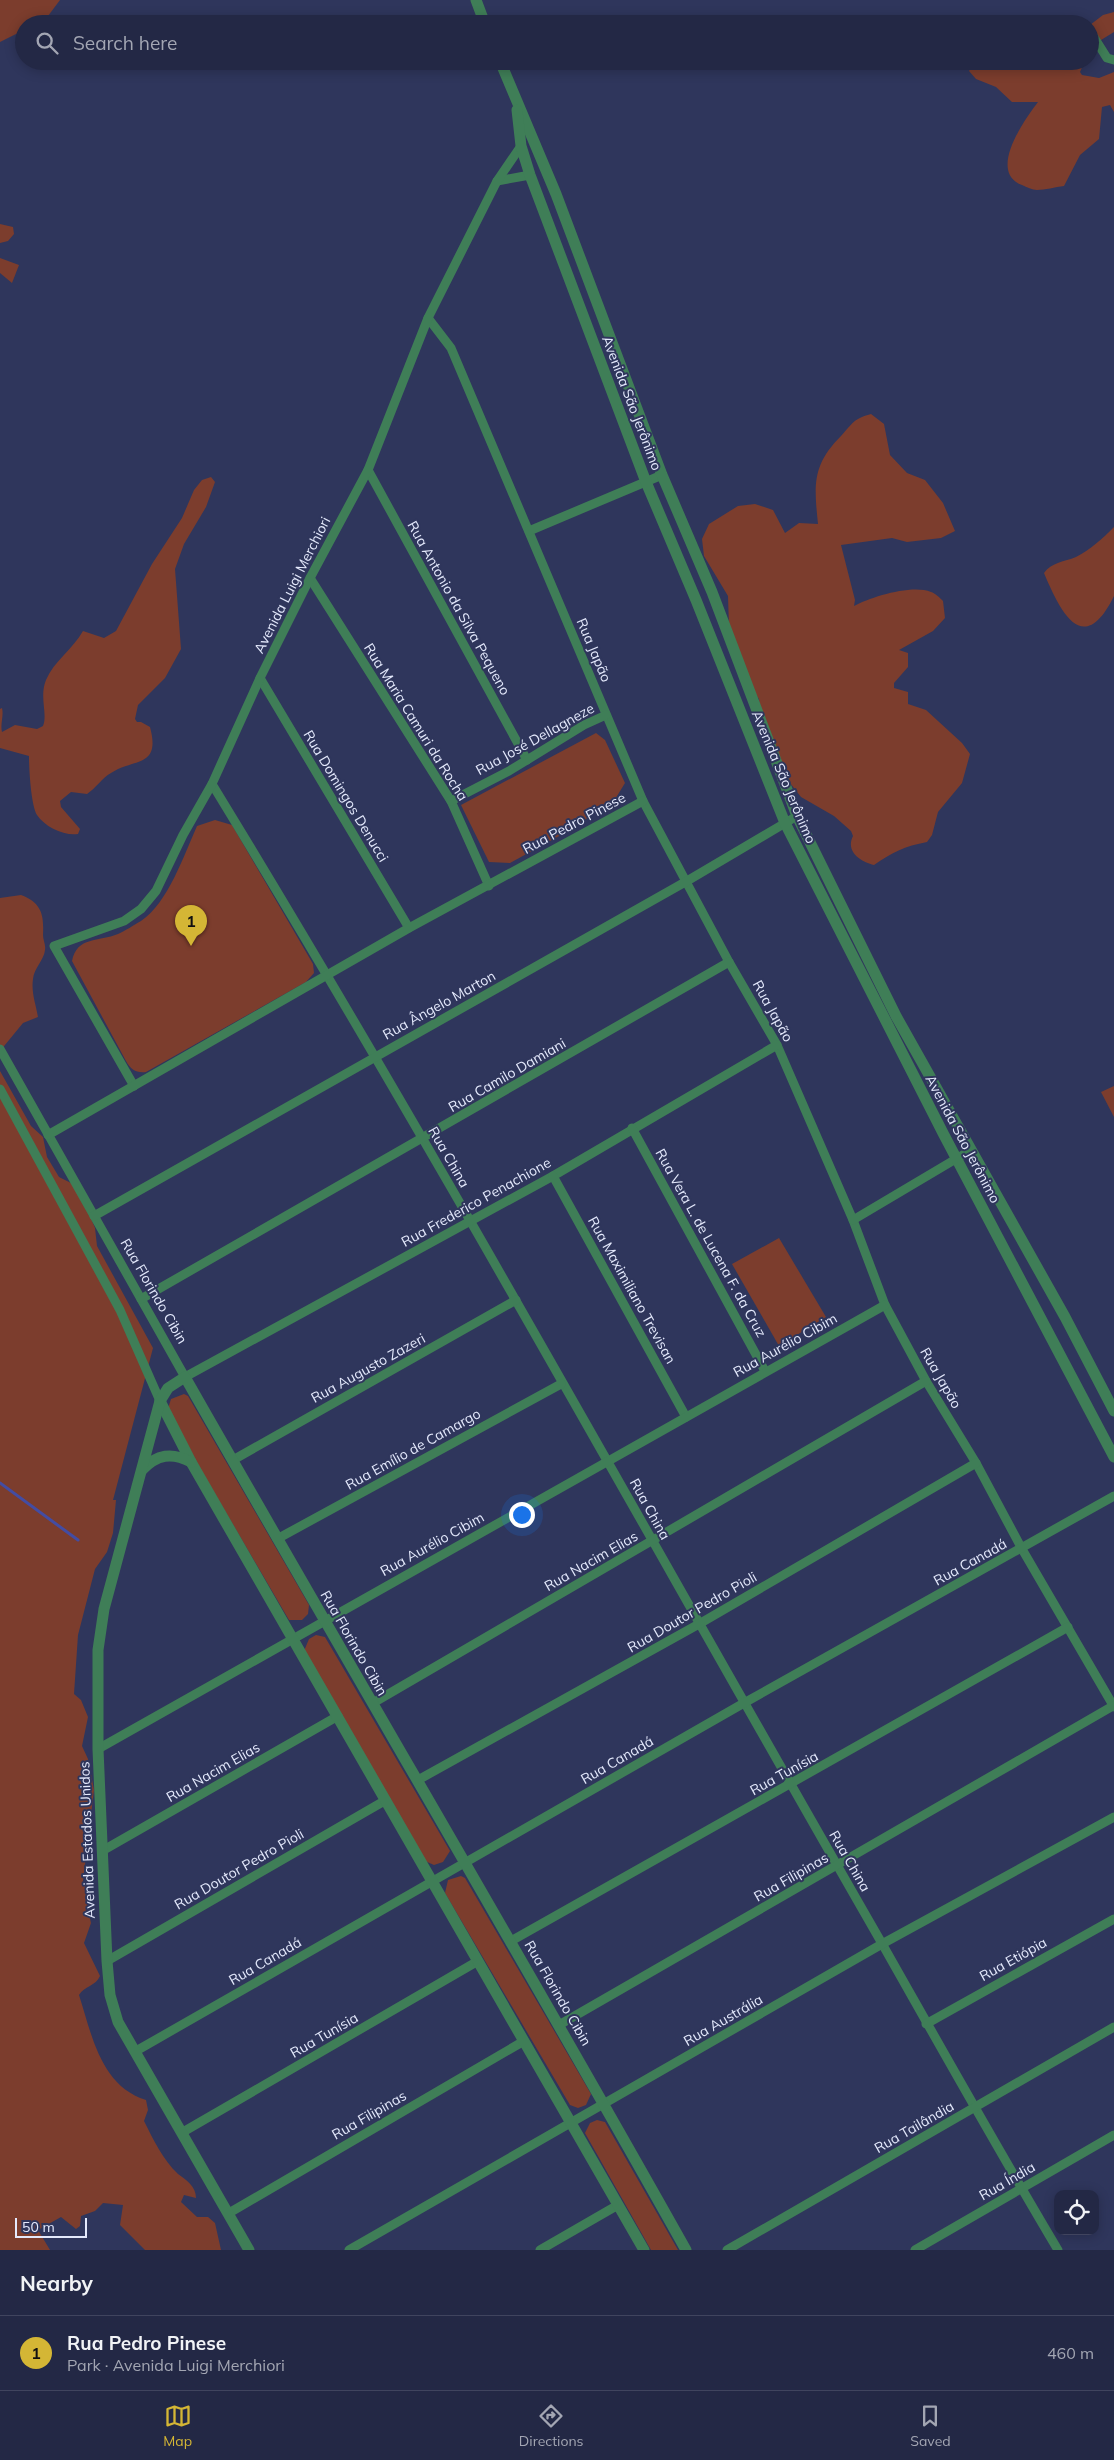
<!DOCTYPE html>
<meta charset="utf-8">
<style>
:root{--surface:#232845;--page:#2b304c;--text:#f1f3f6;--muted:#a3a6b3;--line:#40445e;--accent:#d4b635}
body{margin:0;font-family:Mulish,sans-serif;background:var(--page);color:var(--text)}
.controls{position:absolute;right:15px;bottom:15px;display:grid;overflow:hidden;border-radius:10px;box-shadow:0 2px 12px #0003}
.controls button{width:45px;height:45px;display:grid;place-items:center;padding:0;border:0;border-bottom:1px solid var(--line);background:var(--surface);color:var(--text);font:25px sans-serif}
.scale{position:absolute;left:15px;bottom:12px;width:72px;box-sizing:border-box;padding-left:5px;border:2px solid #e4e9fc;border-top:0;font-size:14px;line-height:18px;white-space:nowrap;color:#e4e9fc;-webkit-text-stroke:4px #2f365c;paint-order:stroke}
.you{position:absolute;left:521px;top:1514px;width:18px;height:18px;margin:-12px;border:4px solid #fff;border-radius:50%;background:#1a73e8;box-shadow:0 0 0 8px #1a73e833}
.badge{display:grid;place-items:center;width:32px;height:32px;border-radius:50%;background:var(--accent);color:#111;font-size:16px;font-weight:700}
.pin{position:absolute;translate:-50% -41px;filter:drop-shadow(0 1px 2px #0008)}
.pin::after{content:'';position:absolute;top:26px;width:18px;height:15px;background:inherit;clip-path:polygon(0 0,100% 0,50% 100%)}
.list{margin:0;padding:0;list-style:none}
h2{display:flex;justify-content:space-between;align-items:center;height:65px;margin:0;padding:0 20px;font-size:21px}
h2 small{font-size:16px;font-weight:400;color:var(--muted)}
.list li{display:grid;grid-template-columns:32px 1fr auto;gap:15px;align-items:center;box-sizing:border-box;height:75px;padding:0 20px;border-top:1px solid var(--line)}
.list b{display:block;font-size:19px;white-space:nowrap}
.list p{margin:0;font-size:16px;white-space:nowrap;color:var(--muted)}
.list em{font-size:16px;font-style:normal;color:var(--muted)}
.icon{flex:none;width:28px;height:28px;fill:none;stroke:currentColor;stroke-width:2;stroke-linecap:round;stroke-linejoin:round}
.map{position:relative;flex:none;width:1114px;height:2250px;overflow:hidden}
.search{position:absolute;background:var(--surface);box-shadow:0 2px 12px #0003;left:15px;right:15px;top:15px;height:55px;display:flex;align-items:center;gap:12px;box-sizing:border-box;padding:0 18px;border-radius:28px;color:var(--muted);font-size:19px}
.sheet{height:140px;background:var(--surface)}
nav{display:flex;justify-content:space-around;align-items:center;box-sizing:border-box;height:70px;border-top:1px solid var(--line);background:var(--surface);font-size:14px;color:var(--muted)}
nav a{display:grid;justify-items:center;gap:2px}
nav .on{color:var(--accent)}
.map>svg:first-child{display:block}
.green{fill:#7c3d2d}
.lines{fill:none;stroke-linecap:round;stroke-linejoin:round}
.stream{stroke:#434ca2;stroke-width:3}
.minor{stroke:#3f7e57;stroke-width:9}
.tertiary{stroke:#3f7e57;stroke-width:11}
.labels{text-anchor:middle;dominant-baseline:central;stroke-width:4;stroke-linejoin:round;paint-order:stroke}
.street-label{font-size:14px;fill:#e4e9fc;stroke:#2f365c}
</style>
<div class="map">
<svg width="1114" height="2250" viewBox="0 0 1114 2250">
<rect width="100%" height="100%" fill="#2f365c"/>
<g class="green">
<polygon points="0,0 60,0 42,24 24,24 24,30 0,42"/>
<polygon points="1114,12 1114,32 1101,40 1090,51 1090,25 1103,15"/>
<path d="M1007 61H1085L1080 72 1082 75 1099 78 1114 72V112L1110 105 1102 107 1099 139 1080 155 1064 186C1055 187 1045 190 1037 190 1032 190 1027 187 1022 185 987 172 1025 119 1038 102H1012L996 87 976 79 969 71 972 66Z"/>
<polygon points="0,224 13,227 14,234 8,241 0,243"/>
<polygon points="0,258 19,265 12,283 0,273"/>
<path d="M871 414 884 424 890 455 907 473 925 480 943 503 955 531 941 538 907 542 892 538 841 545 855 600 854 606C871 597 912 584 931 592 935 593 940 598 943 601L945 618 933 631 899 650 908 653V667L894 683V688L908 692V704L926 710 962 743 970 754 962 783 938 812 932 835 927 842C905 846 891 853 874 865 861 862 845 852 853 836L851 831 834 816 801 797 783 774 760 716 759 699 744 679 729 627 728 596 704 556 702 539 709 524 738 506 755 504 773 510 785 533 799 523 818 524C814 485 812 465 841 436 853 423 853 419 871 414Z"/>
<path d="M211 477 215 482 206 507 184 544 175 569 181 649 165 678 138 705 135 719 137 722H141L150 727C161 768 134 758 111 773 102 778 96 788 87 794L71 792 60 801 61 807 80 829 78 834C64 836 45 827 37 815 31 805 29 769 29 756L0 748V709L2 708C4 716 0 724 2 732L15 725 37 729 43 726C48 714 39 697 46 680 54 661 73 649 83 631L104 638 116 631 152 564 182 518 194 490 202 480Z"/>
<path d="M1114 527C1114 538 1114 588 1114 596 1083 659 1060 611 1044 573 1052 562 1064 562 1076 557 1091 549 1102 539 1114 527Z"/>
<polygon points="596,733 605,740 625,783 614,801 561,835 510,863 489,862 461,805"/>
<path d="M215 820 232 825 313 964 314 973 306 982 146 1072C136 1073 131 1070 126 1061L72 961C77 936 99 942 118 934 125 931 134 925 141 921 168 903 184 855 197 826Z"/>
<path d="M21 895C42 903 44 915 43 935 43 940 46 945 45 950 44 960 34 968 33 979 31 992 36 1005 38 1017L23 1023 0 1051V898Z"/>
<path d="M0 1071 31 1126 43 1137 47 1157 59 1177 71 1183 87 1209 95 1228 97 1246 153 1348 113 1500H116L113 1533 107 1552 95 1569 78 1635 74 1694 81 1700 88 1717 82 1746 88 1759 94 1790 83 1881 91 1896 88 1910 91 1923 84 1943 100 1976C96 1986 84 1986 79 1995 92 2036 101 2086 146 2100L148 2110 144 2121C153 2139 163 2160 178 2174 186 2180 196 2186 196 2198L184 2195 181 2202 197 2217H208L215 2223 221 2250H145L120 2225 123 2205 103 2203 95 2211 81 2216 80 2226 76 2229 61 2217 38 2230 50 2250H0Z"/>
<polygon points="1114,1086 1114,1117 1101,1092"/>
<polygon points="779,1238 826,1317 779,1346 732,1264"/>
<polygon points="184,1394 188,1396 309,1605 308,1614 302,1620 289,1620 167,1412 171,1399"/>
<polygon points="316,1635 325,1637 450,1851 443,1862 434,1865 425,1861 304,1651 309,1639"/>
<polygon points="461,1876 465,1878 591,2094 586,2105 578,2108 570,2105 445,1893 448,1880"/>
<polygon points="597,2120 605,2122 678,2250 651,2250 585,2133 590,2123"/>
</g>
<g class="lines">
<polyline class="stream" points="0,1483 78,1540"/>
<g class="minor">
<polyline points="1090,31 1107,58 1114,60"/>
<polyline points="497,181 530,175"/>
<polyline points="428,318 451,348 643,801 729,962 777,1045 853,1220 885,1305 926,1381 976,1463 1022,1549 1114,1707"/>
<polyline points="368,470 527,760"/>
<polyline points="529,531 662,475"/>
<polyline points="310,578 451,801 489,886"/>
<polyline points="260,678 409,928"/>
<path d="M212 784C444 1164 658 1554 880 1940 939 2044 997 2148 1058 2250"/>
<polyline points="451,801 509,771 584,725 606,715"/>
<polyline points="0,1049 185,1377 553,1176 777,1045"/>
<polyline points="134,1086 54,946 124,921 141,909 156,891 183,835 212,784 260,678 310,578 368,470 428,318 497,181 521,146"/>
<polyline points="0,1089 120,1310 160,1401"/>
<polyline points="632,1128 765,1371"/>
<polyline points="48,1135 409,928 643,801"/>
<polyline points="553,1176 686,1417"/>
<polyline points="94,1216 687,881 797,816"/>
<polyline points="853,1220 971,1150"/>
<polyline points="141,1299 729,962"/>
<polyline points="233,1460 516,1300"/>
<polyline points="277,1539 561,1384"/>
<polyline points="373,1703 926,1381"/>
<polyline points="98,1749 885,1305"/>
<polyline points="418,1780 699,1624 976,1463"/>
<polyline points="102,1851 338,1716"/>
<polyline points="511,1941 1068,1627"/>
<polyline points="107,1961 386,1800"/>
<polyline points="926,2024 1114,1919"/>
<polyline points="559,2025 1113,1706"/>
<polyline points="136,2051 744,1703 1114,1496"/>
<polyline points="183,2132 478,1961"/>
<polyline points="229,2213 524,2041"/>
<polyline points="349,2250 882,1944 1114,1817"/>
<polyline points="540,2250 618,2205"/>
<polyline points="727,2250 1114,2027"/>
<polyline points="915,2250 1114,2135"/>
</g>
<g class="tertiary">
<polyline points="476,0 485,24"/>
<polyline points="500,61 556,194 662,475 712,592 797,816 896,1016 1065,1317 1114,1411"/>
<polyline points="517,110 521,146 530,175 646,482 696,600 785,823 944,1135 1114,1457"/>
<polyline points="160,1401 191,1462 644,2250"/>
<path d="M142 1470C157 1454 172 1452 191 1462"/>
<path d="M249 2250 118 2022 110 1995 107 1961 98 1749V1650L104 1609 160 1401 168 1388 185 1377C351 1669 522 1957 686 2250"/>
</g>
</g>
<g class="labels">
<g class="street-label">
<text transform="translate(632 403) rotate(69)">Avenida São Jerônimo</text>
<text transform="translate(292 585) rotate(-63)">Avenida Luigi Merchiori</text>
<text transform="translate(459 608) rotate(61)">Rua Antonio da Silva Pequeno</text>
<text transform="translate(594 650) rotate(67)">Rua Japão</text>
<text transform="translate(416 722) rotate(58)">Rua Maria Camuri da Rocha</text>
<text transform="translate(535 739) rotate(-29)">Rua José Dellagneze</text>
<text transform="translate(784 777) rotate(67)">Avenida São Jerônimo</text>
<text transform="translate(346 796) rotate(59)">Rua Domingos Denucci</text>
<text transform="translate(574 823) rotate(-28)">Rua Pedro Pinese</text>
<text transform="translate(439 1005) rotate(-29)">Rua Ângelo Marton</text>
<text transform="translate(773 1011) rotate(61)">Rua Japão</text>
<text transform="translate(507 1075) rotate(-30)">Rua Camilo Damiani</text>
<text transform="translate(963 1139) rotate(62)">Avenida São Jerônimo</text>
<text transform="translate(449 1157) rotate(60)">Rua China</text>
<text transform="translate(476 1202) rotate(-29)">Rua Frederico Penachione</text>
<text transform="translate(711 1243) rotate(61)">Rua Vera L. de Lucena F. da Cruz</text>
<text transform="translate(632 1290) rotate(61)">Rua Maximiliano Trevisan</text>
<text transform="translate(154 1291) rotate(60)">Rua Florindo Cibin</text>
<text transform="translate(785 1345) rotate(-29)">Rua Aurélio Cibim</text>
<text transform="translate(368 1368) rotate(-29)">Rua Augusto Zazeri</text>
<text transform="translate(941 1378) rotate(60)">Rua Japão</text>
<text transform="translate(413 1449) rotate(-29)">Rua Emílio de Camargo</text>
<text transform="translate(650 1509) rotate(61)">Rua China</text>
<text transform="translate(432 1544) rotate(-29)">Rua Aurélio Cibim</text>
<text transform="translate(591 1561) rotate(-30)">Rua Nacim Elias</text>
<text transform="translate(970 1562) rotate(-29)">Rua Canadá</text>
<text transform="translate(692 1612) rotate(-30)">Rua Doutor Pedro Pioli</text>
<text transform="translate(354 1643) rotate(60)">Rua Florindo Cibin</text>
<text transform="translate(617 1760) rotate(-30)">Rua Canadá</text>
<text transform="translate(213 1772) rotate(-30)">Rua Nacim Elias</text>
<text transform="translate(784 1773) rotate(-29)">Rua Tunísia</text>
<text transform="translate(87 1840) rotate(-92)">Avenida Estados Unidos</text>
<text transform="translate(850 1861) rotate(60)">Rua China</text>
<text transform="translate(239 1869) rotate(-30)">Rua Doutor Pedro Pioli</text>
<text transform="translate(791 1877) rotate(-30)">Rua Filipinas</text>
<text transform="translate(1013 1959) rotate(-29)">Rua Etiópia</text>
<text transform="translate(265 1961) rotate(-30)">Rua Canadá</text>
<text transform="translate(558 1993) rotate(60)">Rua Florindo Cibin</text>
<text transform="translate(723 2020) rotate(-30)">Rua Austrália</text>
<text transform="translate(324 2035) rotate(-30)">Rua Tunísia</text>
<text transform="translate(369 2115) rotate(-30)">Rua Filipinas</text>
<text transform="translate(914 2127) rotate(-30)">Rua Tailândia</text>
<text transform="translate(1007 2181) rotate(-30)">Rua Índia</text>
</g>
</g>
</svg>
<div class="controls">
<button><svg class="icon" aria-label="locate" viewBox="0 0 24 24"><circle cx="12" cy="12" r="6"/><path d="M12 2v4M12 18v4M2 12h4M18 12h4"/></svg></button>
</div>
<div class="scale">50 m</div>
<div class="you"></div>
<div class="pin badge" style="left:191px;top:946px">1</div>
<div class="search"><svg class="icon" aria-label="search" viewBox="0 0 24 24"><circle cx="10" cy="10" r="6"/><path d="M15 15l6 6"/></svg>Search here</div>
</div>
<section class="sheet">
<h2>Nearby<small></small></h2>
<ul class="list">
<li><span class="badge">1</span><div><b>Rua Pedro Pinese</b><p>Park · Avenida Luigi Merchiori</p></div><em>460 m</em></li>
</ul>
</section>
<nav>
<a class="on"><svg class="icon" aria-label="map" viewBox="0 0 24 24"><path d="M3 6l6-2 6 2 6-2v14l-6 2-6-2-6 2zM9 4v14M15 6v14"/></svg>Map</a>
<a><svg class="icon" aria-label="directions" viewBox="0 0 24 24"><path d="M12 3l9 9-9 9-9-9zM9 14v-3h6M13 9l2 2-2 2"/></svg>Directions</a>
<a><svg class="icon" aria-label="saved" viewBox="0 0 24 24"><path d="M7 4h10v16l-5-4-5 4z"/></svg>Saved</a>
</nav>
